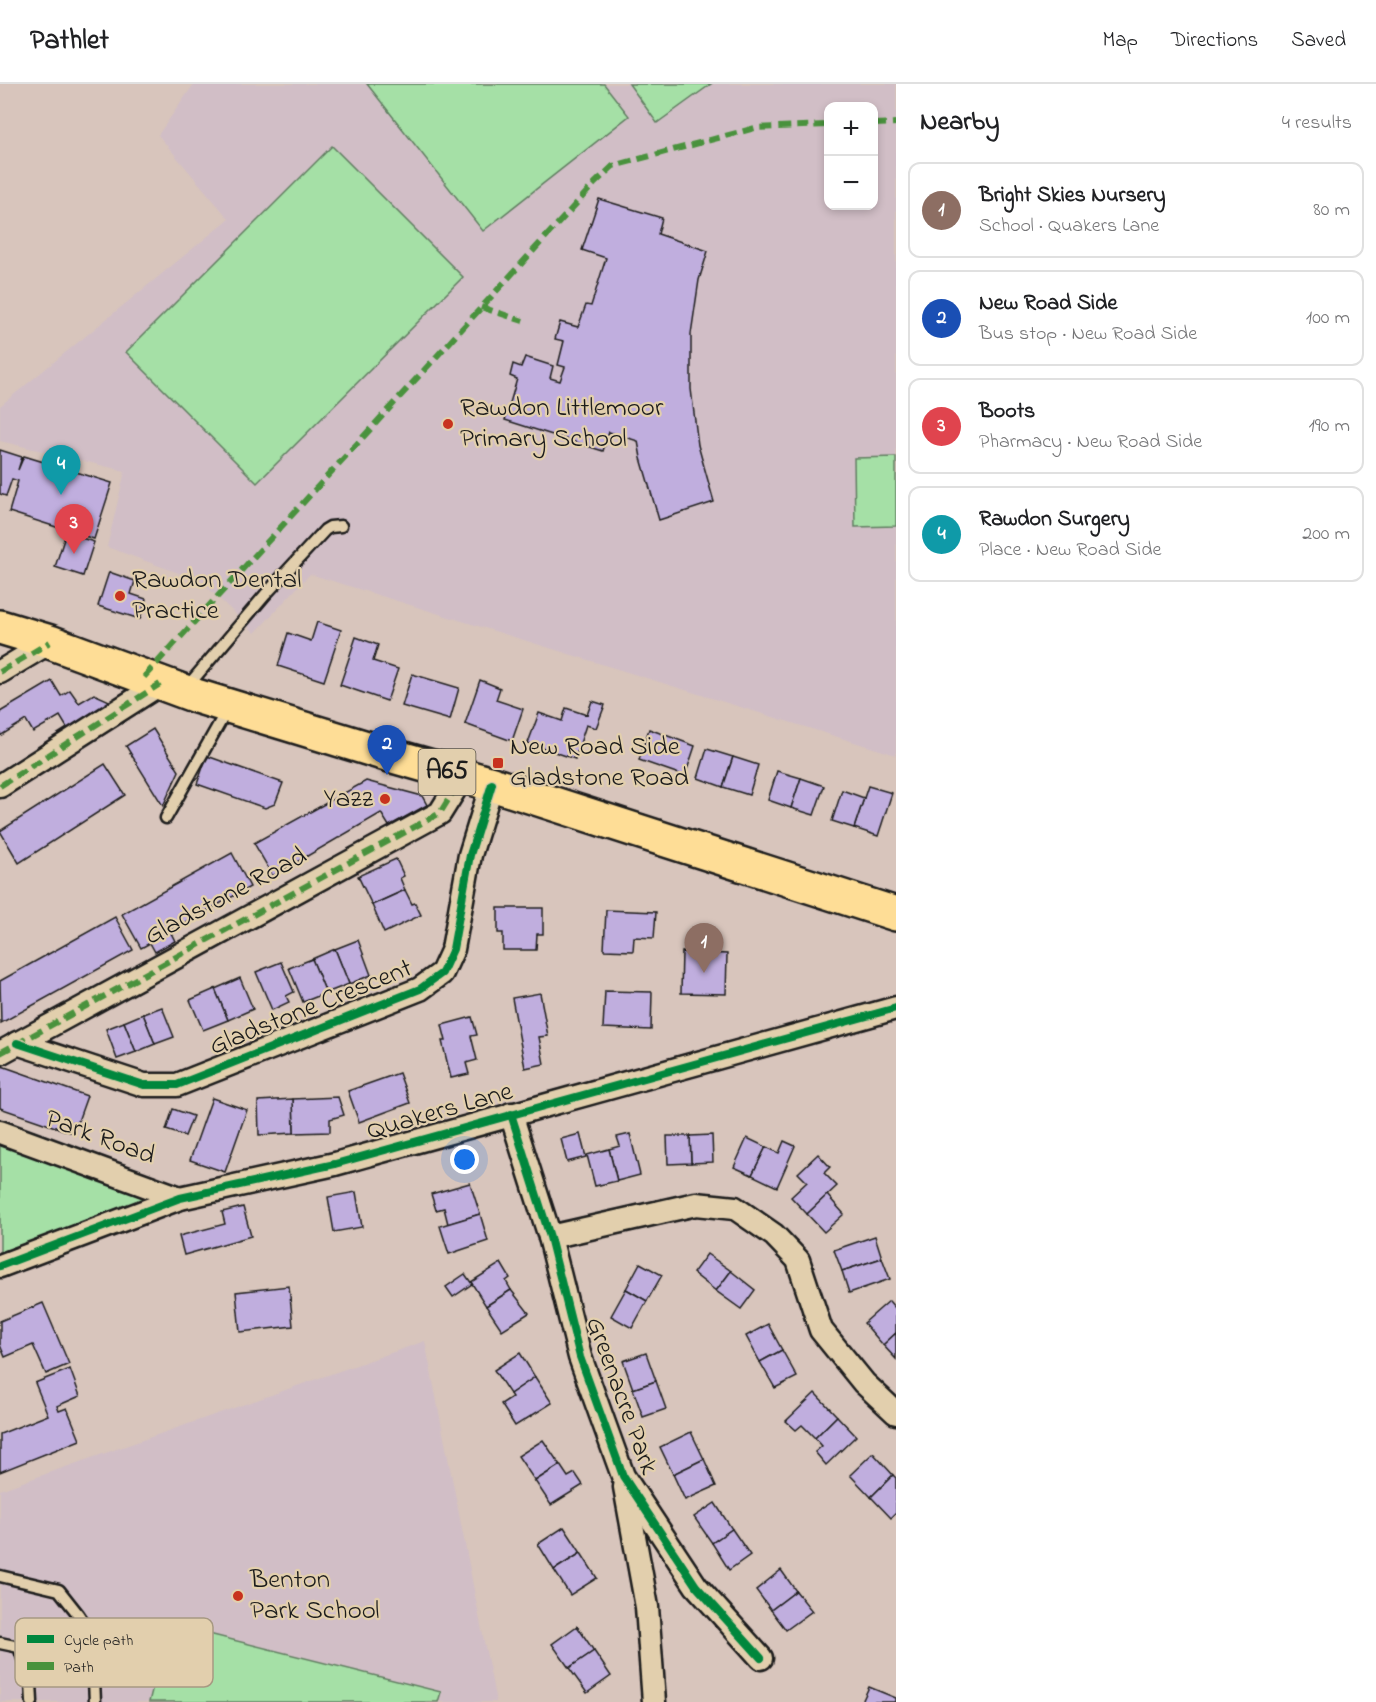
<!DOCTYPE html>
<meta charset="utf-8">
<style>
:root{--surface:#fff;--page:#f2f2f2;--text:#202124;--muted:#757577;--line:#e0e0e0;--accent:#ea580c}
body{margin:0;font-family:"Indie Flower",sans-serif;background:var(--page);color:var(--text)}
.controls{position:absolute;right:18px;top:18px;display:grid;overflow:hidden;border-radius:12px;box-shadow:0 3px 9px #0003}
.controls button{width:54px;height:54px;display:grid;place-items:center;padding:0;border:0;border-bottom:2px solid var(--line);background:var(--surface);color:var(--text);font:30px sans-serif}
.you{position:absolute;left:465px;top:1076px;width:21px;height:21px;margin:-15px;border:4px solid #fff;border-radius:50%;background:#1a73e8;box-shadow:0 0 0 9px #1a73e833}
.badge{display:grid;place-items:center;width:39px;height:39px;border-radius:50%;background:var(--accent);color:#fff;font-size:20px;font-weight:700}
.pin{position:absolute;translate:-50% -50px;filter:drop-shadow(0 2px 3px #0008)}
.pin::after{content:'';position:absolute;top:32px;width:21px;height:18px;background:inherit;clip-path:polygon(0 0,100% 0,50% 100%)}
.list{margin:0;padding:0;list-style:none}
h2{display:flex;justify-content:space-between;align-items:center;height:78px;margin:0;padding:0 24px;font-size:26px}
h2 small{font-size:20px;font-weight:400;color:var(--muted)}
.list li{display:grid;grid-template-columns:39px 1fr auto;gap:18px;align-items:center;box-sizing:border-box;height:96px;margin:0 12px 12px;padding:0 12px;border:2px solid var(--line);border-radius:12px}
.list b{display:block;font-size:22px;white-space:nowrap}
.list p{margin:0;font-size:20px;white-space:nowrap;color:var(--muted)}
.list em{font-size:20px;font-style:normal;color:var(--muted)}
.map{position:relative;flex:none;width:896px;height:1618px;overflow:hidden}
header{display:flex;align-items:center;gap:36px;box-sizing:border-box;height:84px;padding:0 30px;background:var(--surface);border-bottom:2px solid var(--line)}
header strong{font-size:28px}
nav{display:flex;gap:33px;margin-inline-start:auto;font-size:21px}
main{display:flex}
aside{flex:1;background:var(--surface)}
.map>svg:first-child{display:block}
.built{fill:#d1bec6;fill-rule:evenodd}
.green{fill:#a5e0a6;stroke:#607e61;stroke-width:1.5}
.building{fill:#c0aede;stroke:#1c1c1c;stroke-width:1.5}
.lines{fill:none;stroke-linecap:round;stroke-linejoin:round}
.service-casing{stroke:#1c1c1c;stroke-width:15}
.minor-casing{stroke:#1c1c1c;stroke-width:27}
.primary-casing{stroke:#1c1c1c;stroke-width:38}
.service{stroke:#e2cfad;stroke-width:10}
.minor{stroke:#e2cfad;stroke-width:22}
.primary{stroke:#fedd96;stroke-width:33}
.quiet{stroke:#49923c;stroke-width:6;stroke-dasharray:12 6;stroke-linecap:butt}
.cycleway-casing{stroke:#e2cfad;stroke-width:11}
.cycleway{stroke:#00873e;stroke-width:8}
.poi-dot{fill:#c8321e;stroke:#e2cfad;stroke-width:2}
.labels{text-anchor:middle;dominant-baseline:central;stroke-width:4.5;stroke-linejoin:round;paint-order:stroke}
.shield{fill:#e2cfad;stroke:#575248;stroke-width:1.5}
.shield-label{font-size:26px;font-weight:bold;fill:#1c1c1c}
.poi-label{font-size:27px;fill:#1c1c1c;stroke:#e2cfad;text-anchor:start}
.street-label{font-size:27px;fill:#1c1c1c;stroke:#e2cfad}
.key{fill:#e2cfad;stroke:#a79982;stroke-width:1.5}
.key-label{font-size:16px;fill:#1c1c1c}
</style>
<header>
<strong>Pathlet</strong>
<nav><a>Map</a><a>Directions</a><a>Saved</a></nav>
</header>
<main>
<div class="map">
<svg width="896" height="1618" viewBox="0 0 896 1618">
<rect width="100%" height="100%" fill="#d8c5bc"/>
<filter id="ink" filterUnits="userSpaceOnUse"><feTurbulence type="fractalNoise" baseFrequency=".0167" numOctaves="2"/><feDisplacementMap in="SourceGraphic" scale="12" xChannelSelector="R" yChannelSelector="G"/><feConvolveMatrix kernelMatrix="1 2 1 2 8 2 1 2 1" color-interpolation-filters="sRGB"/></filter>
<g filter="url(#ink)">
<g class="built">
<path d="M194 0H896V671L310 490 255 549 201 497 107 463 125 387 0 357V322L229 135 158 51ZM828 22H874V122H828Z"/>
<polygon points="425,1257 496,1618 0,1618 0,1406"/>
</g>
<g class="green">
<polygon points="367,0 604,0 629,32 483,147"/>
<polygon points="629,0 711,0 657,39"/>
<polygon points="332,62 463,193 257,399 126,268"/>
<polygon points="896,373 896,442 855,443 854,374"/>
<polygon points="0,1048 180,1114 0,1182"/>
<polygon points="169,1540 441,1608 438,1618 149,1618"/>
</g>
<g class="building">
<polygon points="599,115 662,134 658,150 708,167 699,196 691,250 691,305 698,361 714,418 659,436 641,374 638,357 609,348 603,367 505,336 517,295 510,292 513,280 521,283 525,273 553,282 550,294 560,297 565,283 558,281 564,257 555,255 560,238 578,243 586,221 591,222 606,174 582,166"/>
<polygon points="0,366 22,373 18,386 24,372 112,399 94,455 9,428 18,397 12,395 6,412 0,410"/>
<polygon points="66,449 94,458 83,492 55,483"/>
<polygon points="109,488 135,497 131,510 146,515 140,535 98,522"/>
<polygon points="317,538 341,546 324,597 278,582 288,549 311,557"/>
<polygon points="356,553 378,561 373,577 398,585 387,617 340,601"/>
<polygon points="412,590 459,604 450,636 402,622"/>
<polygon points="480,596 500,604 496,616 523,625 512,657 465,640"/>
<polygon points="52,597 61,612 70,606 79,619 94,610 114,619 69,647 60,632 33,648 26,636 0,652 0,628"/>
<polygon points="592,617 605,621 596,644 586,641 575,675 528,659 539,629 562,637 566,624 587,631"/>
<polygon points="153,645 179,687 163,722 126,662"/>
<polygon points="649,645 695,662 685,692 639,676"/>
<polygon points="707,665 733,673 723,703 698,694"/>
<polygon points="207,672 283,699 275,720 265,724 197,700"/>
<polygon points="733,673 758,681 749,711 723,703"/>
<polygon points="105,680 125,711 19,779 0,747"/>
<polygon points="777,687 801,694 791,724 768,716"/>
<polygon points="801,694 824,702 814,731 791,724"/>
<polygon points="366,697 422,712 427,721 389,742 381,729 273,792 254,759"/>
<polygon points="868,702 892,709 878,752 854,744"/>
<polygon points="842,706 864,714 854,744 832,737"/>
<polygon points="232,769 250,803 170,847 175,857 155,868 150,859 141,864 122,830"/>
<polygon points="396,775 404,792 400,794 405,806 372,821 358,792"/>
<polygon points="405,806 412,820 415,819 421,831 384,849 372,821"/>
<polygon points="498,824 543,824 543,850 537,850 536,866 503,866 503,849 498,849"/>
<polygon points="606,826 656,828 654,854 634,853 633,867 604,866"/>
<polygon points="115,833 133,866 1,939 0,897"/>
<polygon points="358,856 371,891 349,900 335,865"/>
<polygon points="335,865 349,900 326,909 312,875"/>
<polygon points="682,868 727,870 726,910 681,909"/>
<polygon points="312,875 326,909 303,918 289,884"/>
<polygon points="281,878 294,908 286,912 289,918 272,926 256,888"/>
<polygon points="240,894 253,925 228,936 215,905"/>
<polygon points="215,905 228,936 203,946 190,916"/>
<polygon points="605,907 652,908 651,946 603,944"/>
<polygon points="540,909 548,952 539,953 544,980 525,984 512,914"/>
<polygon points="162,923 174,953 155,960 143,930"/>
<polygon points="143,930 155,960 136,968 124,938"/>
<polygon points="472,933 477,951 471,952 477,976 466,979 469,990 451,994 442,957 446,957 442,941"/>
<polygon points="124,938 136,968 117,975 106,945"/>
<polygon points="2,982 87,1012 77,1040 73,1038 70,1048 0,1024 0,989"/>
<polygon points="399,989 410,1019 359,1038 348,1007"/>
<polygon points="338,1013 344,1031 330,1035 330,1048 294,1049 293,1015"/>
<polygon points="212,1014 247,1026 225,1088 190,1076"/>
<polygon points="293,1015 294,1049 259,1051 258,1017"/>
<polygon points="173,1025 193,1032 185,1052 166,1046"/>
<polygon points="580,1050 586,1073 567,1078 561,1055"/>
<polygon points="630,1050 640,1091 617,1097 609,1065 620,1062 617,1053"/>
<polygon points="712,1051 713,1078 691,1079 690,1052"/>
<polygon points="667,1052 690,1052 691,1079 668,1080"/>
<polygon points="747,1054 766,1063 752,1091 734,1083"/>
<polygon points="784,1057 795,1062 777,1103 752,1091 766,1063 779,1069"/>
<polygon points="609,1065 617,1097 595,1102 587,1071"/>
<polygon points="818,1070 830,1083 824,1089 837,1102 807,1130 791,1113 807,1098 798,1089"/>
<polygon points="470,1099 480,1130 448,1140 444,1124 436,1126 431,1110"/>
<polygon points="356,1108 362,1143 334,1148 328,1113"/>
<polygon points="827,1111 844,1130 824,1148 807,1130"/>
<polygon points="243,1123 251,1152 184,1171 179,1152 225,1140 222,1128"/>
<polygon points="480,1130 488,1157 449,1170 440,1142"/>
<polygon points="875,1152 882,1174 842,1187 834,1166"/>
<polygon points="707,1170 731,1187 716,1207 693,1189"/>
<polygon points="882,1174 890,1195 849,1209 842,1187"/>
<polygon points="501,1179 510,1194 506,1197 511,1206 486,1222 471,1198"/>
<polygon points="640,1179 662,1191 647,1217 626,1205"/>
<polygon points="731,1187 755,1206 741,1225 716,1207"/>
<polygon points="465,1190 472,1200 453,1213 446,1203"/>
<polygon points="289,1202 293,1242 240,1248 236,1208"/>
<polygon points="626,1205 647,1217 632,1244 611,1232"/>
<polygon points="511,1206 529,1229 502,1246 486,1222"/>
<polygon points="889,1217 896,1225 896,1249 883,1261 864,1239"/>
<polygon points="43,1219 69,1280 46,1290 33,1261 5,1273 0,1261 0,1237"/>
<polygon points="768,1240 782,1266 760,1278 746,1252"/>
<polygon points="896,1249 896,1275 883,1261"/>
<polygon points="782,1266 797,1293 775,1304 760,1278"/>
<polygon points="520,1269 535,1293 510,1310 494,1286"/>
<polygon points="646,1269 656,1297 633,1305 623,1277"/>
<polygon points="70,1285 80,1312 57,1322 59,1327 67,1324 80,1356 0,1388 0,1350 48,1331 35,1299"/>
<polygon points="535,1293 552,1319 515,1342 501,1320 512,1313 510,1310"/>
<polygon points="656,1297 666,1325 643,1333 633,1305"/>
<polygon points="815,1309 837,1332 815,1354 802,1341 796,1346 786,1337"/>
<polygon points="837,1332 856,1352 826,1381 815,1368 822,1362 815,1354"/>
<polygon points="691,1348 704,1375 673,1390 660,1363"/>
<polygon points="543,1356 560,1381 535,1397 518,1372"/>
<polygon points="873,1369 893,1391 871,1413 850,1391"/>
<polygon points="704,1375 716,1402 685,1416 673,1390"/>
<polygon points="560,1381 568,1393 575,1389 583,1401 551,1421 535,1397"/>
<polygon points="893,1391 896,1394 896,1429 891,1434 871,1413"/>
<polygon points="715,1419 732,1445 712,1459 694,1433"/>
<polygon points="564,1443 581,1469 554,1486 538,1460"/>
<polygon points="732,1445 750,1471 729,1486 712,1459"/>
<polygon points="581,1469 597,1494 570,1511 554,1486"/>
<polygon points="781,1486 796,1507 771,1526 756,1506"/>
<polygon points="796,1507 812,1527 786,1546 771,1526"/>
<polygon points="577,1542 594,1567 569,1584 552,1560"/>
<polygon points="594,1567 611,1592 587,1609 569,1584"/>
<polygon points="869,1603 896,1614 896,1618 862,1618"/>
</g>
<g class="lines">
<defs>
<g id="service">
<polyline points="186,604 265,511 325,446 330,443 341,442"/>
<polyline points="166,734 228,624"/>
<polyline points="0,1492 59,1506 78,1530 92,1551 95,1618"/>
<polyline points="0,1559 19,1563 31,1598 32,1618"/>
</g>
<g id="minor">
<polyline points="0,588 50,558"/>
<polyline points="0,702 160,600"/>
<polyline points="17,959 144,1001 177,1001 420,905 442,889 453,865 470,771 492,700"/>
<polyline points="0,969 440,729 463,692"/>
<polyline points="511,1030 550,1153 580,1273 623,1392 696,1502 761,1574"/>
<polyline points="0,1048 180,1114"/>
<polyline points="550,1153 696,1120 735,1124 774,1151 798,1176 821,1246 864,1299 896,1329"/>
<polyline points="0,1182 180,1114 335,1080 896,924"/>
<polyline points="625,1403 647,1523 654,1618"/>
</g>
<polyline id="primary" points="0,543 50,558 196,612 393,672 492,700 896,830"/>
</defs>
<use href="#service" class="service-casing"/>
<use href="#minor" class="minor-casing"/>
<use href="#primary" class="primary-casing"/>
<use href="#service" class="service"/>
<use href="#minor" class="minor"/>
<use href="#primary" class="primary"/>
<g class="quiet">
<polyline points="874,40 896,39"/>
<polyline points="481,223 523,237"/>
<polyline points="0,588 50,558"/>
<polyline points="144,593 595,99 613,82 755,44 828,41"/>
<polyline points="0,702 160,600"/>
<polyline points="0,969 440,729 463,692"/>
</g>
<defs>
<g id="cycleway">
<polyline points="17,959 144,1001 177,1001 420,905 442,889 453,865 470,771 492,700"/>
<polyline points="511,1030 550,1153 580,1273 623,1392 696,1502 761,1574"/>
<polyline points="0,1182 180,1114 335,1080 896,924"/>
</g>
</defs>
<use href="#cycleway" class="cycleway-casing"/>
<use href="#cycleway" class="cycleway"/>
</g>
</g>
<g class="poi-dot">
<circle cx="448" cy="340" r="6"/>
<circle cx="120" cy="512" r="6"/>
<rect x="492" y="673" width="12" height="12" rx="3"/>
<circle cx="385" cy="715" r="6"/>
<circle cx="238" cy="1512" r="6"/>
</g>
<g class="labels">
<rect class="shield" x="418.5" y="665" width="57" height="46" rx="4.5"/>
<g class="shield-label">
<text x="447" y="688">A65</text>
</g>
<g class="poi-label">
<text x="460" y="324">Rawdon Littlemoor<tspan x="460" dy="31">Primary School</tspan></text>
<text x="132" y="496">Rawdon Dental<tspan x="132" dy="31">Practice</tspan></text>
<text x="510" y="663">New Road Side<tspan x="510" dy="31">Gladstone Road</tspan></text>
<text x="373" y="715" text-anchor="end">Yazz</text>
<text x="250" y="1496">Benton<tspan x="250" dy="31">Park School</tspan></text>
</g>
<g class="street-label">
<text transform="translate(226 813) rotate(-28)">Gladstone Road</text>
<text transform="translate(311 924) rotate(-22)">Gladstone Crescent</text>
<text transform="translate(440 1028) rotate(-16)">Quakers Lane</text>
<text transform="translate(100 1054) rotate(20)">Park Road</text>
<text transform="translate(621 1312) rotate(70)">Greenacre Park</text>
</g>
</g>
<rect x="15" y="1534" width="198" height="69" rx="9" class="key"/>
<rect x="27" y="1551" width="27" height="8" fill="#00873e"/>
<rect x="27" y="1578" width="27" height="8" fill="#49923c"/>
<g class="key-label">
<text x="64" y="1561">Cycle path</text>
<text x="64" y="1588">Path</text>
</g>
</svg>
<div class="controls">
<button>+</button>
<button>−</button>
</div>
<div class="you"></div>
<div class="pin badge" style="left:704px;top:889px;background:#8d6e63">1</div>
<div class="pin badge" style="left:387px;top:691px;background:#1a4fb4">2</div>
<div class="pin badge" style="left:74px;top:470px;background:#e0444e">3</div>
<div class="pin badge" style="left:61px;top:411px;background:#0f9aa8">4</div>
</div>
<aside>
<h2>Nearby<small>4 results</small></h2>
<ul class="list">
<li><span class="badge" style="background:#8d6e63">1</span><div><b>Bright Skies Nursery</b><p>School · Quakers Lane</p></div><em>80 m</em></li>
<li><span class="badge" style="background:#1a4fb4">2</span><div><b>New Road Side</b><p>Bus stop · New Road Side</p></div><em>100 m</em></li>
<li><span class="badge" style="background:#e0444e">3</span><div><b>Boots</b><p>Pharmacy · New Road Side</p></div><em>190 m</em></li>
<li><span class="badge" style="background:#0f9aa8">4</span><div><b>Rawdon Surgery</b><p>Place · New Road Side</p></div><em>200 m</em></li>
</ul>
</aside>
</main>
